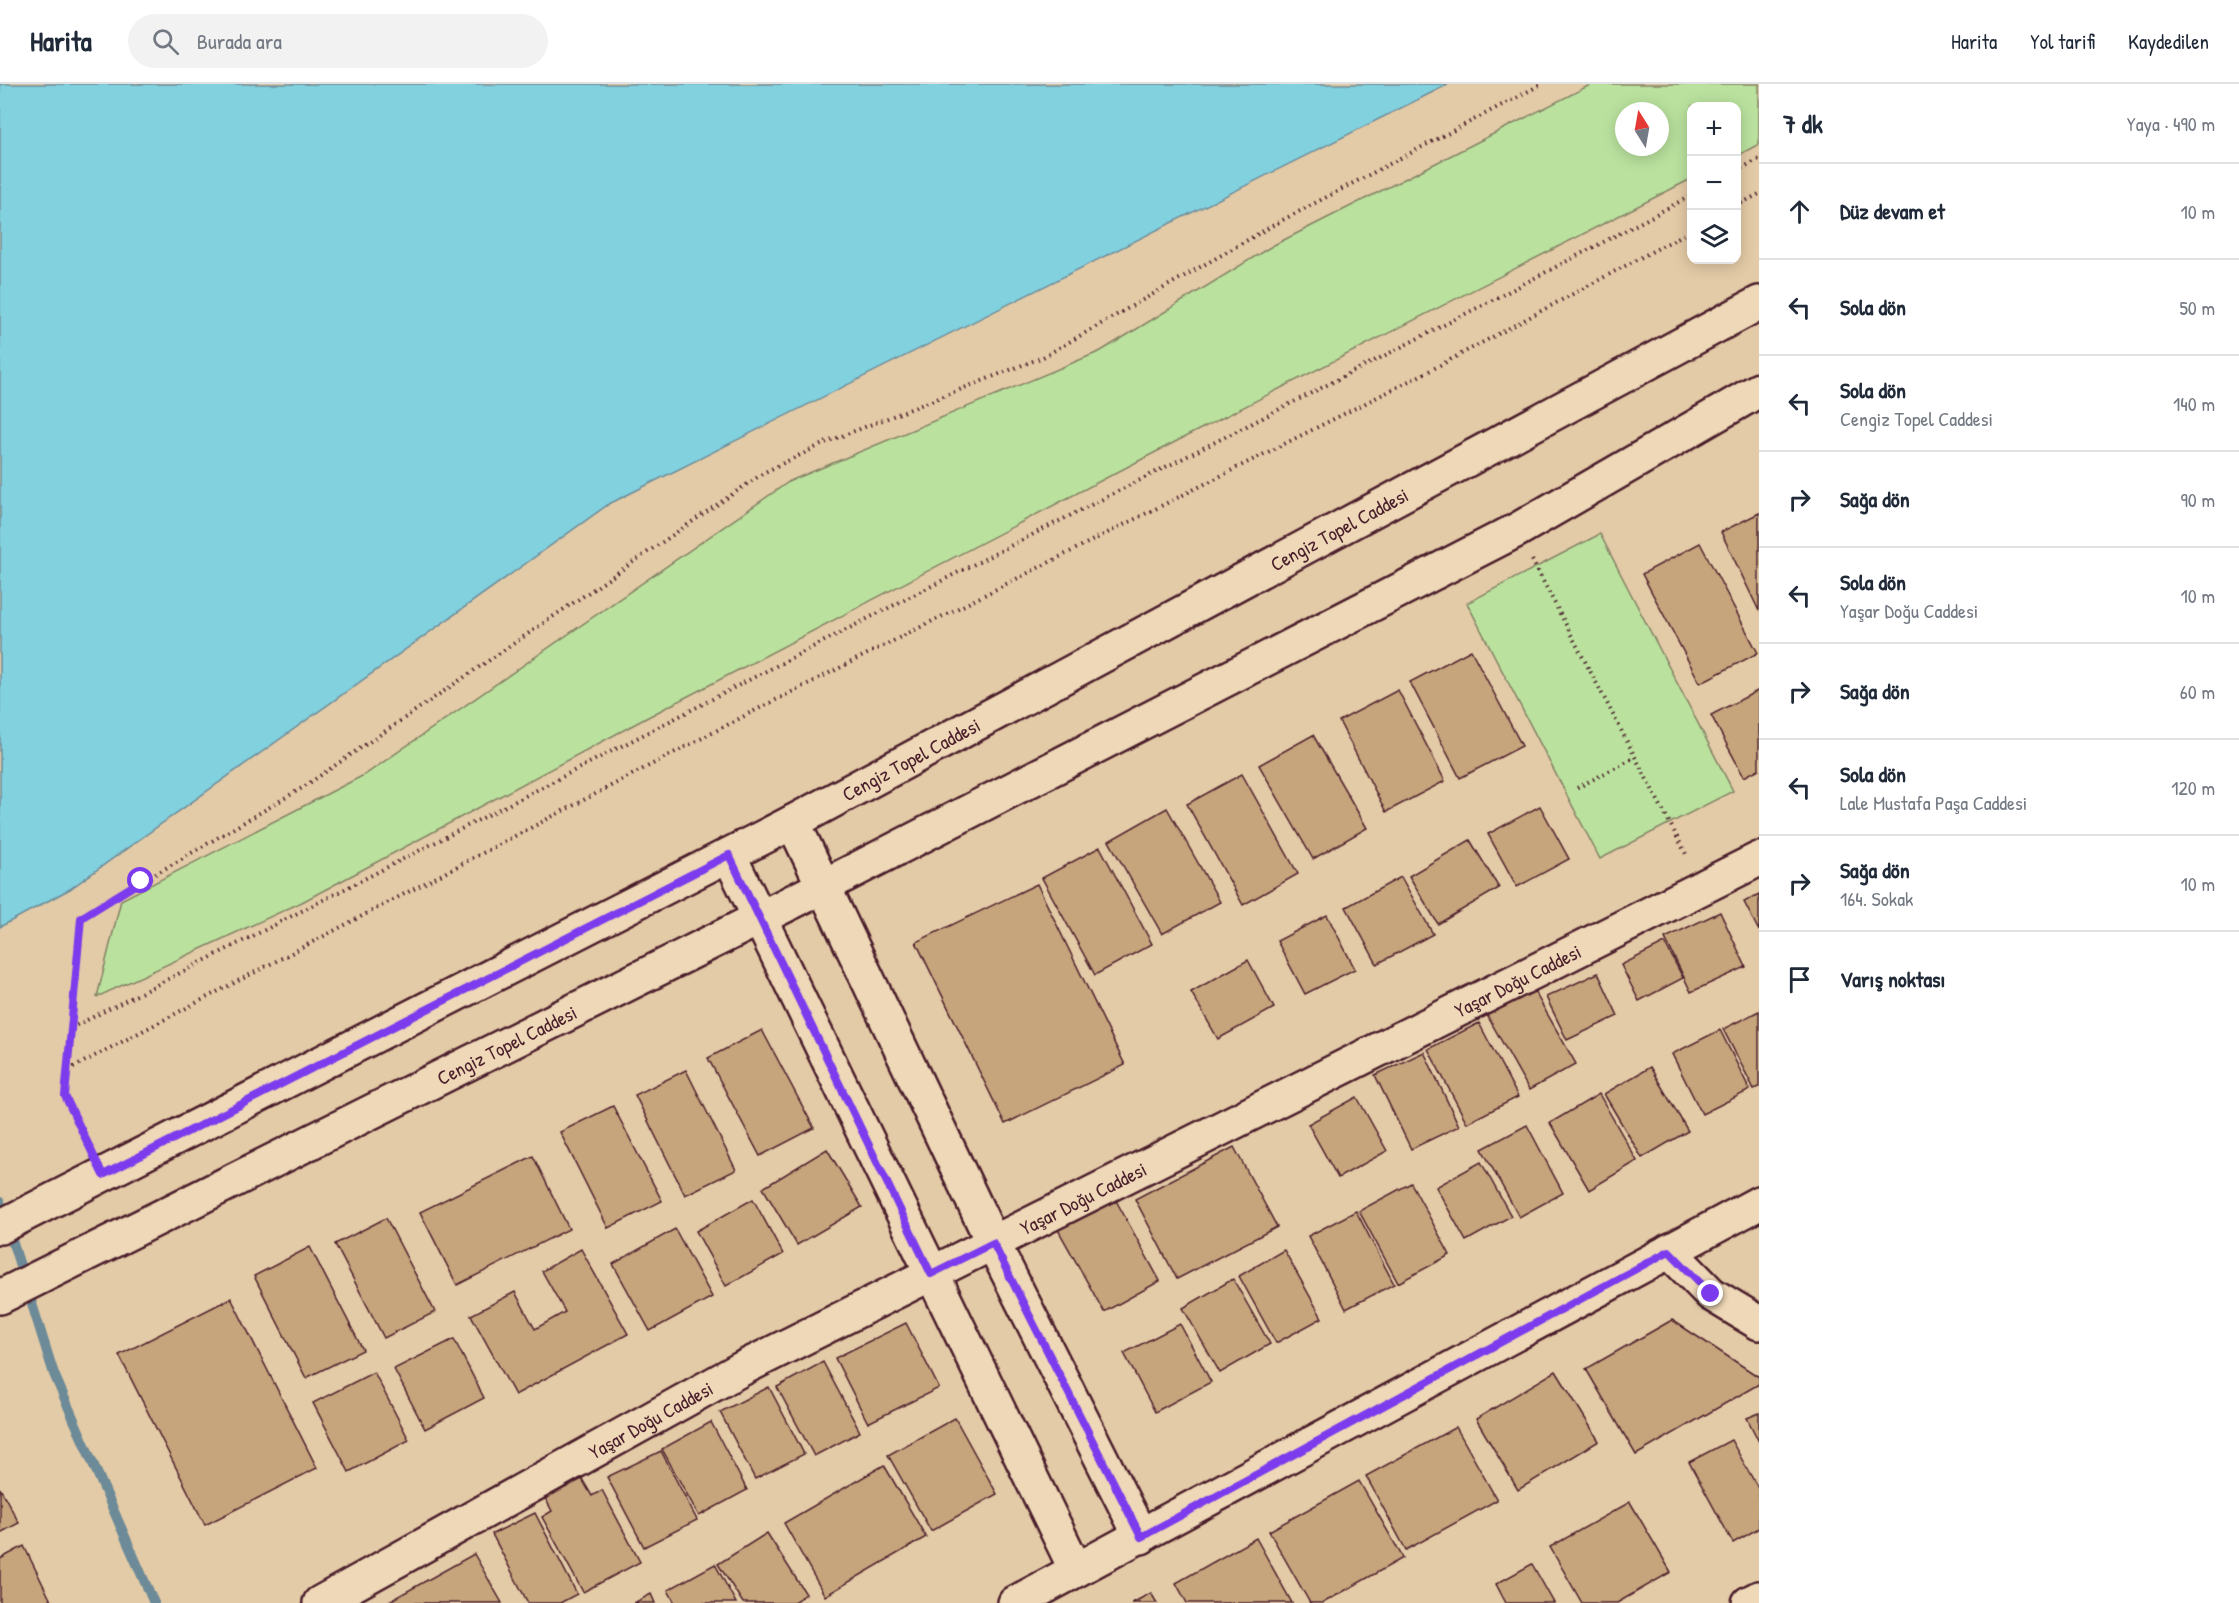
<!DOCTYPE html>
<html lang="tr">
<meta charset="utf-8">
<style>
:root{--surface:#fff;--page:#f2f2f3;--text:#1f2937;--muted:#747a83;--line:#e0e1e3}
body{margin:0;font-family:"Patrick Hand",sans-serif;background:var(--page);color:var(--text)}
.controls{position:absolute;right:18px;top:18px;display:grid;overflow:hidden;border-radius:12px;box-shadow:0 3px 15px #0003}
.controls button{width:54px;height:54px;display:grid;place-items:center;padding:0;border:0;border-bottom:2px solid var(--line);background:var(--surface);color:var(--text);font:30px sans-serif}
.compass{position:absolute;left:1615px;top:18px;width:54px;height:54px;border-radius:50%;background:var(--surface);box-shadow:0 3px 15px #0003;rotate:349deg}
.stop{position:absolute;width:18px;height:18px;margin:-14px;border:4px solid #7c3aed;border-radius:50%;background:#fff}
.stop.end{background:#7c3aed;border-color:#fff;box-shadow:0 2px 6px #0008}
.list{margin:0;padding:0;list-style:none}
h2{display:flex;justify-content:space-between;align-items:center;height:78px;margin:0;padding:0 24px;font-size:26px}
h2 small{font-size:20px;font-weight:400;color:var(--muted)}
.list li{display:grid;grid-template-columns:39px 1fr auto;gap:18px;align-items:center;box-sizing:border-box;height:96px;padding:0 24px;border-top:2px solid var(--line)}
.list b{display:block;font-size:22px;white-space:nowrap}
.list p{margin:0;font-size:20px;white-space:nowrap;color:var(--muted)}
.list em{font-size:20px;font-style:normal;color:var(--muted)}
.icon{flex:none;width:33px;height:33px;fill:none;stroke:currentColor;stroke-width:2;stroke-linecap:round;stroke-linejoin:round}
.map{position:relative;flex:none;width:1759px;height:1519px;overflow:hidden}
header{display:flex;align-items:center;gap:36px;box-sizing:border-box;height:84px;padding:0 30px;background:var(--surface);border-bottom:2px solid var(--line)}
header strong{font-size:28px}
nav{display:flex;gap:33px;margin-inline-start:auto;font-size:21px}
.search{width:420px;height:54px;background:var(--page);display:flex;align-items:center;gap:15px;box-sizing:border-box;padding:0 21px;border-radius:33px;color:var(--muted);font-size:22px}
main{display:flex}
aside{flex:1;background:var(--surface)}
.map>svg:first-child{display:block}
.green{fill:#bae29e;stroke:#828064;stroke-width:1.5;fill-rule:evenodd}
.water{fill:#82d1df;stroke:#6c8a97;stroke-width:1.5}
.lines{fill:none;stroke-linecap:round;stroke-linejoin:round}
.stream{stroke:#6c8a97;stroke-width:10}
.building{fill:#c6a47c;stroke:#4a1f2b;stroke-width:1.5}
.minor-casing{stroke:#4a1f2b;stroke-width:38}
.path{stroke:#4a1f2b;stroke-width:4;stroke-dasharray:1.5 4.5;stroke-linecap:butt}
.minor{stroke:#eed8b7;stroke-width:33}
.route{stroke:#7c3aed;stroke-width:8}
.labels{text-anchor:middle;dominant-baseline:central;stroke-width:5;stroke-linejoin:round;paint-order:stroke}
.street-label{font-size:20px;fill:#4a1f2b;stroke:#eed8b7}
</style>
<header>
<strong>Harita</strong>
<div class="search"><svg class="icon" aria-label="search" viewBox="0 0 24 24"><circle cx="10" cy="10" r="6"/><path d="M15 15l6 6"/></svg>Burada ara</div>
<nav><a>Harita</a><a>Yol tarifi</a><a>Kaydedilen</a></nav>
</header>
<main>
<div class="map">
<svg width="1759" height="1519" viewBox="0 0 1759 1519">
<rect width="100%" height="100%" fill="#e4cba7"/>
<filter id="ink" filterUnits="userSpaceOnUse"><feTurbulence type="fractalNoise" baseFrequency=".0167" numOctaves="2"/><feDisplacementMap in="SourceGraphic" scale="12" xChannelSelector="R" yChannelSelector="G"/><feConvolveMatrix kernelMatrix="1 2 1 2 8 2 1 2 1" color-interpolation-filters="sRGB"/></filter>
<g filter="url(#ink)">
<g class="green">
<path d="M1592 0H1759V60L1737 72 1736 22H1692L1691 95 1175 358 648 633 302 818 97 913 121 816 366 690 790 397 1101 267 1272 162ZM1624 27H1660V63H1624Z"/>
<polygon points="1600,450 1733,707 1600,775 1467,519"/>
</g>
<polygon class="water" points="0,0 1449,0 609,420 70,805 0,843"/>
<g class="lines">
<polyline class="stream" points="0,1118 54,1290 154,1519"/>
</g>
<g class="building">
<polygon points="1759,429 1759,527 1721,448"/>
<polygon points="1700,459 1758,569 1700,599 1642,490"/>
<polygon points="1471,566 1522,662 1460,694 1410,598"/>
<polygon points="1398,606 1445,697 1386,728 1339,637"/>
<polygon points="1759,606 1759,685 1744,693 1711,631"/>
<polygon points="1313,651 1367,744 1313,775 1259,681"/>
<polygon points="1242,690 1298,790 1243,821 1187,720"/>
<polygon points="1540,722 1569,775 1517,803 1488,750"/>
<polygon points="1167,724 1220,818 1162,850 1109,757"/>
<polygon points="1470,756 1499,804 1438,840 1409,792"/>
<polygon points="1100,763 1152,860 1095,891 1042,794"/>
<polygon points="1401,793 1433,850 1377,880 1346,823"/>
<polygon points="1037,800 1125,981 1005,1040 916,858"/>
<polygon points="1759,810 1759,847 1744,818"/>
<polygon points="1720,828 1746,883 1691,908 1665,854"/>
<polygon points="1327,831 1355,885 1305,910 1277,857"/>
<polygon points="1665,859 1683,894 1639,917 1621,881"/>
<polygon points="1248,876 1274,924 1218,955 1191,908"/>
<polygon points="1598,889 1618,932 1567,956 1546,913"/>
<polygon points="1533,905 1576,980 1529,1006 1487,931"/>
<polygon points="1759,927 1759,1003 1754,1005 1723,945"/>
<polygon points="1479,939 1518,1013 1467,1039 1428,965"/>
<polygon points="762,946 814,1044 760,1072 708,974"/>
<polygon points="1720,946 1750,1006 1702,1030 1672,970"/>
<polygon points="1424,968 1459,1042 1411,1065 1375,991"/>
<polygon points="1650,983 1688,1047 1642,1074 1604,1010"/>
<polygon points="686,986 736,1086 685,1111 635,1011"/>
<polygon points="1599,1010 1637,1077 1589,1106 1550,1039"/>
<polygon points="1357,1013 1387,1067 1338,1094 1308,1040"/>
<polygon points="613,1022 662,1117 608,1144 560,1048"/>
<polygon points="1527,1041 1563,1109 1519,1133 1482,1065"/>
<polygon points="1234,1063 1277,1143 1177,1195 1135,1115"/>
<polygon points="827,1065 862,1123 797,1161 763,1104"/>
<polygon points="533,1072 569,1145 457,1201 420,1128"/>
<polygon points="1481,1078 1511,1132 1466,1157 1436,1103"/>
<polygon points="1411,1099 1450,1171 1398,1199 1359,1127"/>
<polygon points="1113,1111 1160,1197 1104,1228 1056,1142"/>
<polygon points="753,1115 783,1170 726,1202 696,1147"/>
<polygon points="1356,1127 1394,1200 1346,1225 1308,1152"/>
<polygon points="386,1134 435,1228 384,1254 335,1160"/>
<polygon points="675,1145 712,1213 650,1247 613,1180"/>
<polygon points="310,1163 363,1266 306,1294 254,1192"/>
<polygon points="581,1165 628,1250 515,1311 471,1231 515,1208 535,1245 565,1228 542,1187"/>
<polygon points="1284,1166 1322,1234 1276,1259 1239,1192"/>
<polygon points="1233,1195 1270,1260 1220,1289 1183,1224"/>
<polygon points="231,1214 317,1384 205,1441 119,1271"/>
<polygon points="1672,1236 1759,1293 1759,1300 1636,1371 1586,1285"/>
<polygon points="906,1239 939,1304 868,1339 835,1274"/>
<polygon points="1180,1240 1211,1298 1155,1328 1124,1269"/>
<polygon points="454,1255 484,1314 425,1345 394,1285"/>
<polygon points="823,1278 860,1348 814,1372 777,1303"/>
<polygon points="1556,1287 1599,1357 1518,1406 1476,1335"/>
<polygon points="374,1288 409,1356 349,1388 313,1319"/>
<polygon points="769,1303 804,1370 755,1395 720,1328"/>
<polygon points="1759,1329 1759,1358 1747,1334"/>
<polygon points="955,1334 997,1410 931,1447 888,1371"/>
<polygon points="711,1338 747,1406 699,1432 662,1365"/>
<polygon points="1456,1343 1497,1416 1406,1466 1366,1392"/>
<polygon points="1731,1356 1759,1406 1759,1444 1733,1459 1689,1378"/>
<polygon points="661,1367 697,1436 644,1463 607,1393"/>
<polygon points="884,1381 926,1453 825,1512 784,1439"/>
<polygon points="582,1395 592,1412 602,1406 640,1478 583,1508 542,1433 552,1427 545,1414"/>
<polygon points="1359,1397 1403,1474 1323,1519 1310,1519 1269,1447"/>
<polygon points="0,1404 19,1439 0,1449"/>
<polygon points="1630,1418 1671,1488 1617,1519 1582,1519 1550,1463"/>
<polygon points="535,1429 577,1510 560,1519 528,1519 492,1450"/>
<polygon points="767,1449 806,1510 792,1519 743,1519 718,1480"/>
<polygon points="1256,1454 1292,1519 1187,1519 1176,1499"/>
<polygon points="24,1462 52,1519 0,1519 0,1475"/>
<polygon points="474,1470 502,1519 386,1519"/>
<polygon points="715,1480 736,1519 675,1519 668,1506"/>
<polygon points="1532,1480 1554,1519 1506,1519 1496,1500"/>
<polygon points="1151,1509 1157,1519 1132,1519"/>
<polygon points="651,1510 655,1519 634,1519"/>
</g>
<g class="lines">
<defs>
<g id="minor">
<polyline points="793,738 993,1159 1141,1453"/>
<polyline points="729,771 1076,1486"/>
<path id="s1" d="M0 1143 793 738 1759 219"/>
<polyline points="1669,1167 1711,1210 1759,1239"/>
<path id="s2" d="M0 1213 824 802 1517 446 1759 306"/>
<path id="s3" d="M320 1519 743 1284 1759 775"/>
<polyline points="1015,1519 1759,1119"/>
<polyline points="1749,1519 1759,1514"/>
</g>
</defs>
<use href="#minor" class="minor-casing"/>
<g class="path">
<polyline points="1736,87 1759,75"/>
<polyline points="1736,122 1759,110"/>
<polyline points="1532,476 1687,772"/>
<polyline points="1577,704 1635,673"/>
<path d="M71 944C336 811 598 674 861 538 1138 396 1417 258 1692 111"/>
<polyline points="68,986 750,629 1433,285 1692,146"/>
<polyline points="88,1060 65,1012 81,834 302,704 765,388 829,357 1043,273 1279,138 1542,0"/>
</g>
<use href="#minor" class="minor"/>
</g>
</g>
<g class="lines" filter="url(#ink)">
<polyline class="route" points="141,797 81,834 65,1012 103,1091 729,771 931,1190 993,1159 1141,1453 1669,1167 1711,1210"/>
</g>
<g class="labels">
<g class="street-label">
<text stroke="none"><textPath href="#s1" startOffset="1510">Cengiz Topel Caddesi</textPath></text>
<text stroke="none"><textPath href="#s1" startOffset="1024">Cengiz Topel Caddesi</textPath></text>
<text stroke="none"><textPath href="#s3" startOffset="1350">Yaşar Doğu Caddesi</textPath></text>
<text stroke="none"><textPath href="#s2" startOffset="566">Cengiz Topel Caddesi</textPath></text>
<text stroke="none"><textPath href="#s3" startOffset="864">Yaşar Doğu Caddesi</textPath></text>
<text stroke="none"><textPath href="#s3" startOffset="378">Yaşar Doğu Caddesi</textPath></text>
</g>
</g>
</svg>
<div class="controls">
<button>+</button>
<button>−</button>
<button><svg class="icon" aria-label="layers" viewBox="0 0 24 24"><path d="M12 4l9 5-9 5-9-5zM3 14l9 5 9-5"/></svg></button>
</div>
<svg class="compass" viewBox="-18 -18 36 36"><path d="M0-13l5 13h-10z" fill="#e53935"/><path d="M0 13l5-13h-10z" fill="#747a83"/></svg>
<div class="stop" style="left:141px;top:797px"></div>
<div class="stop end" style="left:1711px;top:1210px"></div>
</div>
<aside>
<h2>7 dk<small>Yaya · 490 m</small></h2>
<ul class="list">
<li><svg class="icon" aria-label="ahead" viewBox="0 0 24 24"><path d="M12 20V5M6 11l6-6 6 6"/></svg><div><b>Düz devam et</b></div><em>10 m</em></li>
<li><svg class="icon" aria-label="left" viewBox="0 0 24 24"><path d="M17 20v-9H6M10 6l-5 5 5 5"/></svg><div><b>Sola dön</b></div><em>50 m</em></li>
<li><svg class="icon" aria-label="left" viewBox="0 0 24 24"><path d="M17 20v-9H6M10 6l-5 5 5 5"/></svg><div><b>Sola dön</b><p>Cengiz Topel Caddesi</p></div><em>140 m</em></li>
<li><svg class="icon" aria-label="right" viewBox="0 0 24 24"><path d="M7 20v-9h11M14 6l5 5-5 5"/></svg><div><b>Sağa dön</b></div><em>90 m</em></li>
<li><svg class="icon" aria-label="left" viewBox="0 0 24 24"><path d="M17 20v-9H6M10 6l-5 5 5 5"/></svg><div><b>Sola dön</b><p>Yaşar Doğu Caddesi</p></div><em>10 m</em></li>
<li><svg class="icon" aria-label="right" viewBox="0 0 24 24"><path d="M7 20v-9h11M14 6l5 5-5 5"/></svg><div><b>Sağa dön</b></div><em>60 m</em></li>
<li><svg class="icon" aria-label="left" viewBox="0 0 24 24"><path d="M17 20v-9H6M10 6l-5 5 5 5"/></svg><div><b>Sola dön</b><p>Lale Mustafa Paşa Caddesi</p></div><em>120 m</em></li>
<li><svg class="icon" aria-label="right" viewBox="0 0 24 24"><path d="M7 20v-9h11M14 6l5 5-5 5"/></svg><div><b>Sağa dön</b><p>164. Sokak</p></div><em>10 m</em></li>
<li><svg class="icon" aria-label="arrive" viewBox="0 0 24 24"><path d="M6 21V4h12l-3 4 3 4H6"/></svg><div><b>Varış noktası</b></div></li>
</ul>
</aside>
</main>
